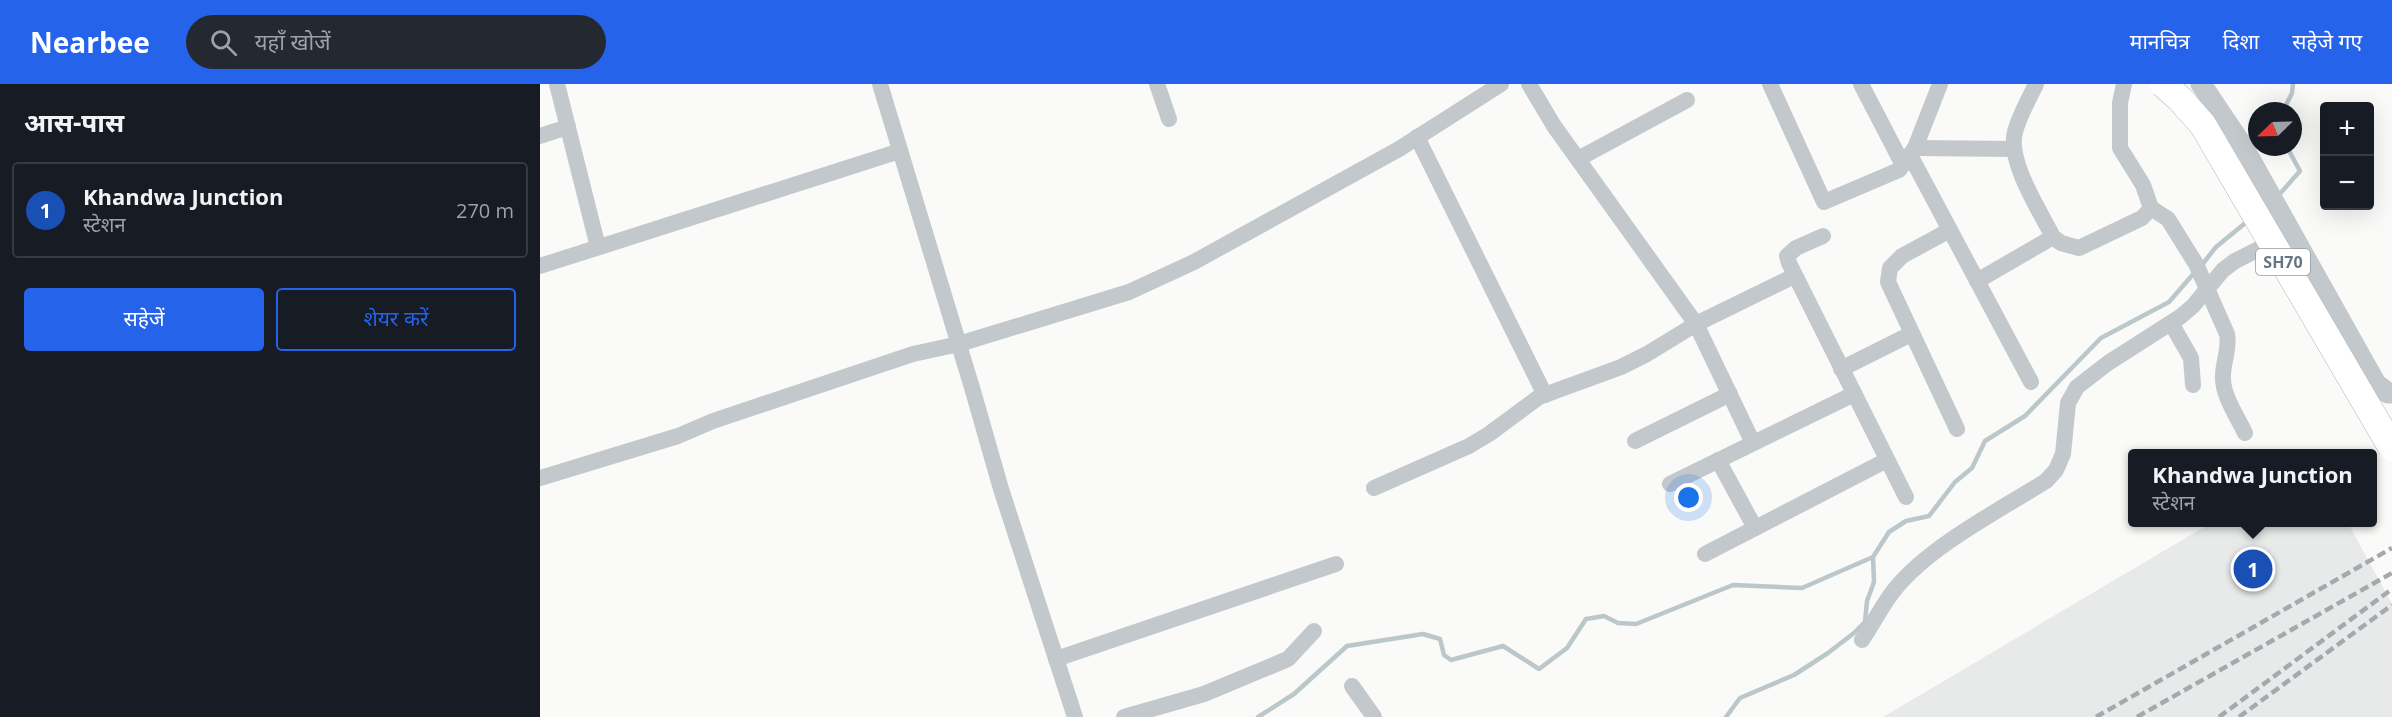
<!DOCTYPE html>
<html lang="hi">
<meta charset="utf-8">
<style>
:root{--surface:#171b24;--page:#242831;--text:#f1f3f6;--muted:#9ea1a6;--line:#363941;--accent:#2563eb}
body{margin:0;font-family:"Open Sans","Noto Sans Devanagari",sans-serif;background:var(--page);color:var(--text)}
.controls{position:absolute;right:18px;top:18px;display:grid;overflow:hidden;border-radius:6px;box-shadow:0 6px 24px #0002}
.controls button{width:54px;height:54px;display:grid;place-items:center;padding:0;border:0;border-bottom:2px solid var(--line);background:var(--surface);color:var(--text);font:30px sans-serif}
.compass{position:absolute;left:1708px;top:18px;width:54px;height:54px;border-radius:50%;background:var(--surface);box-shadow:0 6px 24px #0002;rotate:247deg}
.you{position:absolute;left:1149px;top:414px;width:21px;height:21px;margin:-15px;border:4px solid #fff;border-radius:50%;background:#1a73e8;box-shadow:0 0 0 9px #1a73e833}
.badge{display:grid;place-items:center;width:39px;height:39px;border-radius:50%;background:var(--accent);color:#fff;font-size:20px;font-weight:700}
.pin{position:absolute;translate:-50% -50%;border:3px solid #fff;box-shadow:0 2px 6px #0006}
.popup{position:absolute;left:1588px;top:365px;width:249px;height:78px;box-sizing:border-box;display:grid;place-content:center;border-radius:6px;background:var(--surface);filter:drop-shadow(0 2px 4px #0005);font-size:20px;white-space:nowrap;color:var(--muted)}
.popup b{font-size:22px;color:var(--text)}
.popup::after{content:'';position:absolute;left:50%;top:100%;margin-left:-12px;border:12px solid transparent;border-top-color:var(--surface)}
.list{margin:0;padding:0;list-style:none}
h2{display:flex;justify-content:space-between;align-items:center;height:78px;margin:0;padding:0 24px;font-size:26px}
h2 small{font-size:20px;font-weight:400;color:var(--muted)}
.list li{display:grid;grid-template-columns:39px 1fr auto;gap:18px;align-items:center;box-sizing:border-box;height:96px;margin:0 12px 12px;padding:0 12px;border:2px solid var(--line);border-radius:6px}
.list b{display:block;font-size:22px;white-space:nowrap}
.list p{margin:0;font-size:20px;white-space:nowrap;color:var(--muted)}
.list em{font-size:20px;font-style:normal;color:var(--muted)}
.actions{display:flex;gap:12px;padding:18px 24px}
.actions a{flex:1;padding:14px 0;border:2px solid var(--accent);border-radius:6px;text-align:center;font-size:21px;color:var(--accent)}
.actions .main{background:var(--accent);color:#fff}
.icon{flex:none;width:33px;height:33px;fill:none;stroke:currentColor;stroke-width:2;stroke-linecap:round;stroke-linejoin:round}
.map{position:relative;flex:none;width:1852px;height:633px;overflow:hidden}
header{display:flex;align-items:center;gap:36px;box-sizing:border-box;height:84px;padding:0 30px;background:var(--accent);color:#fff}
header strong{font-size:28px}
nav{display:flex;gap:33px;margin-inline-start:auto;font-size:21px}
.search{width:420px;height:54px;background:var(--page);display:flex;align-items:center;gap:15px;box-sizing:border-box;padding:0 21px;border-radius:33px;color:var(--muted);font-size:22px}
main{display:flex}
aside{flex:1;background:var(--surface)}
.map>svg:first-child{display:block}
.built{fill:#e8e9e9}
.lines{fill:none;stroke-linecap:round;stroke-linejoin:round}
.stream{stroke:#bbc7cb;stroke-width:4.5}
.minor{stroke:#c3c8cc;stroke-width:16}
.tertiary{stroke:#c3c8cc;stroke-width:21}
.rail{stroke:#a2aab0;stroke-width:4.5;stroke-dasharray:9 4.5;stroke-linecap:butt}
.trunk-bridge-casing{stroke:#b4b9bd;stroke-width:28;stroke-linecap:butt}
.trunk-bridge{stroke:#fff;stroke-width:27}
.labels{text-anchor:middle;dominant-baseline:central;stroke-width:6;stroke-linejoin:round;paint-order:stroke}
.shield{fill:#fff;stroke:#939fa8;stroke-width:1.5}
.shield-label{font-size:16px;font-weight:bold;fill:#657683}
</style>
<header>
<strong>Nearbee</strong>
<div class="search"><svg class="icon" aria-label="search" viewBox="0 0 24 24"><circle cx="10" cy="10" r="6"/><path d="M15 15l6 6"/></svg>यहाँ खोजें</div>
<nav><a>मानचित्र</a><a>दिशा</a><a>सहेजे गए</a></nav>
</header>
<main>
<aside>
<h2>आस-पास<small></small></h2>
<ul class="list">
<li><span class="badge" style="background:#1a4fb4">1</span><div><b>Khandwa Junction</b><p>स्टेशन</p></div><em>270 m</em></li>
</ul>
<div class="actions"><a class="main">सहेजें</a><a>शेयर करें</a></div>
</aside>
<div class="map">
<svg width="1852" height="633" viewBox="0 0 1852 633">
<rect width="100%" height="100%" fill="#fafaf8"/>
<polygon class="built" points="1671,439 1808,439 1852,520 1852,633 1343,633"/>
<g class="lines">
<g class="stream">
<polyline points="1743,27 1752,9 1753,0"/>
<polyline points="1738,112 1760,87 1747,63"/>
<polyline points="1661,182 1676,163 1709,136"/>
<polyline points="718,633 754,610 807,562 883,550 900,555 904,571 911,576 963,562 999,585 1027,564 1046,535 1064,532 1078,539 1096,540 1193,501 1262,504 1333,473 1349,448 1366,437 1389,432 1415,398 1432,384 1445,357 1485,332 1561,254 1629,218 1655,188"/>
<polyline points="1186,633 1200,614 1254,591 1288,569 1314,549 1325,538 1327,517 1334,498 1333,473"/>
</g>
<g class="minor">
<polyline points="17,0 58,163"/>
<polyline points="340,0 433,307 461,405 535,633"/>
<polyline points="617,0 629,35"/>
<polyline points="989,0 1014,42 1156,240 1213,359"/>
<polyline points="1230,0 1284,118 1359,86 1375,64 1400,0"/>
<polyline points="1321,0 1363,81"/>
<path d="M1496 0C1489 15 1479 32 1475 48 1467 77 1500 127 1513 153L1521 159 1539 164 1602 134 1611 124 1603 101 1580 64V19L1584 0"/>
<polyline points="0,52 28,43"/>
<polyline points="877,53 1005,311"/>
<polyline points="1375,64 1474,65"/>
<polyline points="1370,71 1491,298"/>
<polyline points="1038,75 1147,16"/>
<path d="M1611 124 1628 135 1656 180 1687 250C1690 265 1683 277 1683 292 1682 311 1697 332 1705 349"/>
<polyline points="1410,146 1362,172 1350,184 1348,198 1417,345"/>
<polyline points="1283,152 1256,164 1247,172 1249,179 1366,413"/>
<polyline points="0,182 360,67"/>
<polyline points="1437,197 1513,153"/>
<polyline points="1631,239 1651,274 1653,301"/>
<polyline points="1301,285 1371,250"/>
<polyline points="1095,357 1190,310"/>
<polyline points="1178,376 1215,444"/>
<polyline points="0,394 138,352 173,337 373,270 419,260 589,208 654,178 859,65 961,0"/>
<polyline points="1130,400 1314,310"/>
<polyline points="834,404 929,362 949,350 999,313 1081,283 1107,270 1156,240 1254,192"/>
<polyline points="1165,470 1347,376"/>
<path d="M1322 556C1333 540 1342 521 1355 505 1390 462 1458 427 1506 397L1516 386 1523 370 1528 319 1537 303 1568 279 1640 233 1653 222 1683 186 1695 177 1739 155"/>
<polyline points="516,575 796,480"/>
<polyline points="812,602 834,633"/>
<polyline points="584,633 664,610 748,575 774,547"/>
</g>
<polyline class="tertiary" points="1661,0 1702,61 1836,300 1848,309 1852,309"/>
<g class="rail">
<polyline points="1556,633 1852,464"/>
<polyline points="1597,633 1852,489"/>
<polyline points="1679,633 1852,505"/>
<polyline points="1699,633 1852,521"/>
</g>
<defs>
<polyline id="trunk-bridge" points="1623,0 1640,15 1663,41 1852,364"/>
</defs>
<use href="#trunk-bridge" class="trunk-bridge-casing"/>
<use href="#trunk-bridge" class="trunk-bridge"/>
</g>
<g class="labels">
<rect class="shield" x="1716" y="165" width="54" height="26" rx="4.5"/>
<g class="shield-label">
<text x="1743" y="178">SH70</text>
</g>
</g>
</svg>
<div class="controls">
<button>+</button>
<button>−</button>
</div>
<svg class="compass" viewBox="-18 -18 36 36"><path d="M0-13l5 13h-10z" fill="#e53935"/><path d="M0 13l5-13h-10z" fill="#9ea1a6"/></svg>
<div class="you"></div>
<div class="pin badge" style="left:1713px;top:485px;background:#1a4fb4">1</div>
<div class="popup"><b>Khandwa Junction</b>स्टेशन</div>
</div>
</main>
